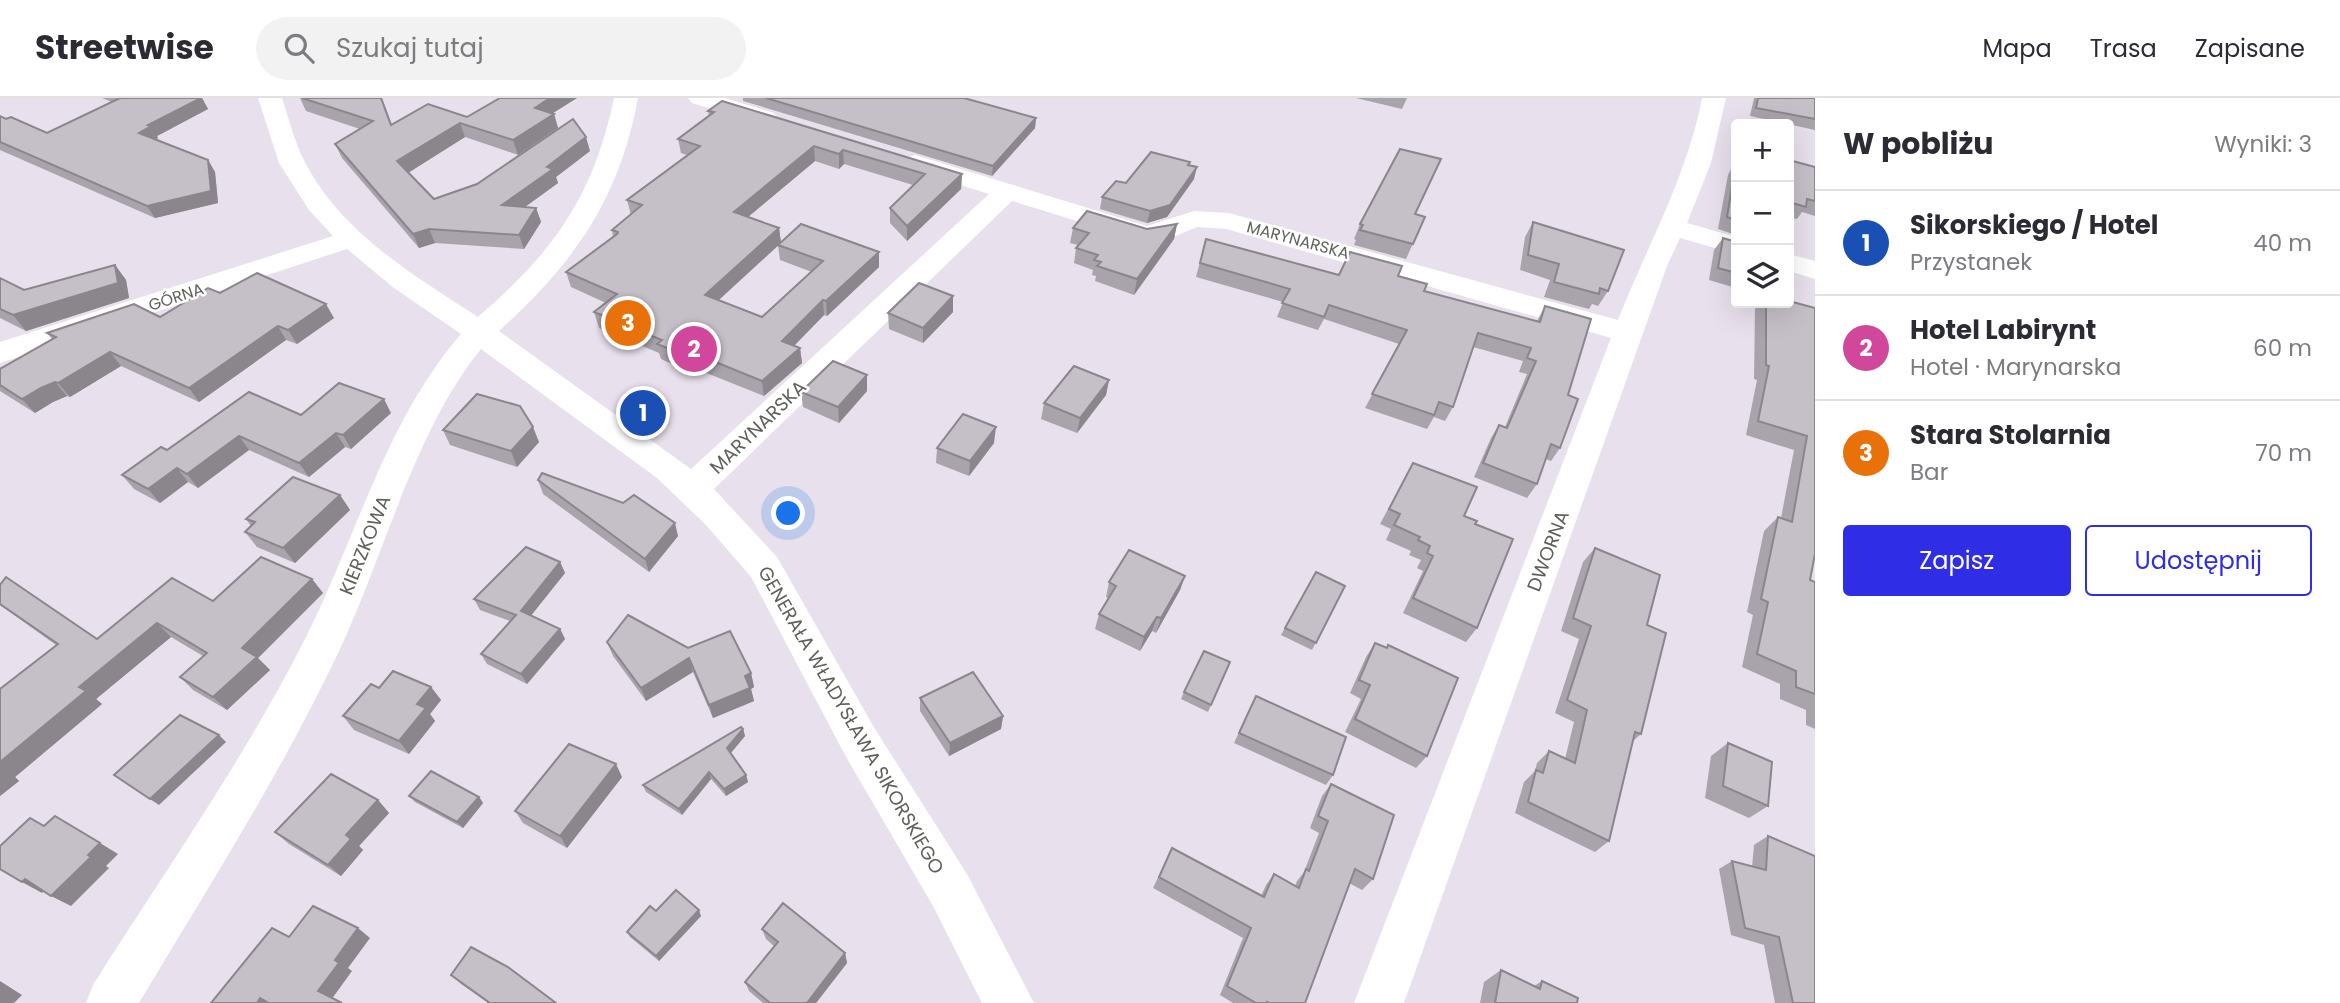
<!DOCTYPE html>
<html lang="pl">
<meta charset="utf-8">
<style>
:root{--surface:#fff;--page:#f2f2f3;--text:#2b2b33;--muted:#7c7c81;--line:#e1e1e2;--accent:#2f2de5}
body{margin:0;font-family:Poppins,sans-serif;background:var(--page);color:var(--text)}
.controls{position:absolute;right:21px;top:21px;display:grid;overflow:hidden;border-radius:7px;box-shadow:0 7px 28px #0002}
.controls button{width:63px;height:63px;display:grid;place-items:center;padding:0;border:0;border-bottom:2px solid var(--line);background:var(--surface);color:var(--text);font:35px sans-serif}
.you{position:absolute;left:789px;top:416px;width:24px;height:24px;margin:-18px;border:5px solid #fff;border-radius:50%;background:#1a73e8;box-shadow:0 0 0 10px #1a73e833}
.badge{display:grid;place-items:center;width:46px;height:46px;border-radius:50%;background:var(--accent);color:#fff;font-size:23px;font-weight:700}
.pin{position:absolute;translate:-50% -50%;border:4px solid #fff;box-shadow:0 2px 7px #0006}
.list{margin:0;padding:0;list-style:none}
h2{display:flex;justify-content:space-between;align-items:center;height:91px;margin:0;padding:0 28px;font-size:30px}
h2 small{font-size:23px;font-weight:400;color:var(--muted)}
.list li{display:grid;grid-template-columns:46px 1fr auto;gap:21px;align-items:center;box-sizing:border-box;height:105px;padding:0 28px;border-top:2px solid var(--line)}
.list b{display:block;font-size:26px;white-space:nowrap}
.list p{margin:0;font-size:23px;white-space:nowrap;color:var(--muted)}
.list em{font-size:23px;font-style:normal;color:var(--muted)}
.actions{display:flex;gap:14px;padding:21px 28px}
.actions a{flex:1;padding:16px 0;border:2px solid var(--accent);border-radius:7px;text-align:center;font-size:24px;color:var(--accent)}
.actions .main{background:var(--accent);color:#fff}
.icon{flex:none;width:38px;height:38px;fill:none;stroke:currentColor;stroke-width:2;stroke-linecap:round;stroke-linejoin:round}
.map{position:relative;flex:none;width:1815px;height:905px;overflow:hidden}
header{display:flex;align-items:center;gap:42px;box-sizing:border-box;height:98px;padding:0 35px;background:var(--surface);border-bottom:2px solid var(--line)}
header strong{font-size:33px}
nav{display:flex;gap:38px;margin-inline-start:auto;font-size:24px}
.search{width:490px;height:63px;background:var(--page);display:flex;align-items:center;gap:18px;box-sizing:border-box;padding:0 24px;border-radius:38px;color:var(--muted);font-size:26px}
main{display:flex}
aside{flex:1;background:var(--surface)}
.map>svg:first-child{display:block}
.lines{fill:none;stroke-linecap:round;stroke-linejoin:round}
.minor{fill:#fff;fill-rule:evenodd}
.wall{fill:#a9a4ac;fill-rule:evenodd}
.shaded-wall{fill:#8a868c}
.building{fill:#c5bfc8;stroke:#8a868c;stroke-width:2}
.labels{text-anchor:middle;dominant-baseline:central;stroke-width:5;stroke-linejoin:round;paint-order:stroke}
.far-street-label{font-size:16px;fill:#5d6159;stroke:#fff}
.street-label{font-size:19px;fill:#5d6159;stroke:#fff}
</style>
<header>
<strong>Streetwise</strong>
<div class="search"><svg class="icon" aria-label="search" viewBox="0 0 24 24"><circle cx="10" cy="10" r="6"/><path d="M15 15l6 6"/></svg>Szukaj tutaj</div>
<nav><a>Mapa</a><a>Trasa</a><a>Zapisane</a></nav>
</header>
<main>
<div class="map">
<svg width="1815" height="905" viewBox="0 0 1815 905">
<rect width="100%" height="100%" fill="#e8e0ec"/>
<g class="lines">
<g class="minor">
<path d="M258 0H282C289 21 295 46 306 66 342 135 415 178 478 219 553 154 593 100 614 0H638C619 102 574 165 499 233L691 371 989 96 906 70 902 65 906 60 915 57 1147 128 1194 113 1229 115 1618 222C1647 148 1687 79 1702 0H1726L1711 65 1687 125 1736 139V156L1680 140 1667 168 1404 905H1354L1611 240 1226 131 1197 129 1168 141 1145 144 1012 103 714 391 777 459 875 631 967 776 1034 905H982L933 808 845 657 751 479 706 427 657 380 481 251C415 332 385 455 340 551 282 674 209 788 139 905H86L93 887C165 773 243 663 304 543 356 441 385 324 461 236L394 190 347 151 0 265V244L333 138 309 112 279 65Z"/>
<polygon points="688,0 725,0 774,15 777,20 774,25 765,27 692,5"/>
<polygon points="1789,156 1815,163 1815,181 1789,173"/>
</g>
</g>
<g class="wall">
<polygon points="102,0 202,0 208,11 157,38 158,40 156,41 208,62 215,74 218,105 155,120 0,52 0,18 47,35 112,4"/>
<polygon points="300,0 382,0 392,27 467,19 577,0 552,15 554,16 558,30 518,57 465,39 408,75 434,101 590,53 556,79 558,85 525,109 536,110 541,124 524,151 435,145 419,150 342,60 335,46 360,31 306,13"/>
<polygon points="743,0 964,0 1036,20 1035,30 992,78 743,3"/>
<polygon points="1356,0 1407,0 1402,11"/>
<polygon points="1754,0 1815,0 1815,32 1750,18"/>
<path d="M708 13 962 76 961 91 907 143 890 125V110L913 87 844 66 839 71 815 63 748 119 779 130 781 145 879 169 827 218 824 217 794 248 800 250 802 265 764 298 699 272 695 276 661 261 659 255 599 230 594 214 606 205 571 189 566 174 613 139 612 132 631 117 627 102 687 57 681 55 678 41 709 18ZM778 147 780 162 812 174 762 219 718 202Z"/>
<polygon points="1736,61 1736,137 1718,131 1728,77"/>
<polygon points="1789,62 1815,69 1815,118 1802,114 1797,121 1789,119"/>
<polygon points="1190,64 1189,67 1194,81 1167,119 1147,125 1100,111 1102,99 1126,85"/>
<polygon points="1415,116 1425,119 1406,161 1354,147 1356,142 1354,141 1360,126"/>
<polygon points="1533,124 1608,193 1598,208 1592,206 1589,211 1544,199 1550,182 1520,172 1525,139"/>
<polygon points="1177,126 1174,141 1134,197 1095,183 1096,178 1092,177 1093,172 1074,165 1076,150 1078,147 1070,145 1073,130 1147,131"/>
<polygon points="1723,140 1736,144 1736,190 1709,182 1714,152"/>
<polygon points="1206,141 1339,177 1398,178 1424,193 1537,223 1545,208 1568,297 1560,350 1551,363 1546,361 1537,386 1527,400 1474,379 1491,340 1499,327 1505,329 1527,276 1519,274 1523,263 1473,249 1453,309 1445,323 1434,319 1427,331 1365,310 1399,246 1324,221 1318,232 1277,219 1283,204 1196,179"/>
<polygon points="115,167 126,182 129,200 26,233 0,220 0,180 24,192"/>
<polygon points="220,195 334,220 297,246 286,242 199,304 121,268 70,299 67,298 53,304 35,315 0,293 0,271 52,241 47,235 160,219"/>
<polygon points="1760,205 1789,205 1815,210 1810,482 1815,484 1815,631 1806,627 1806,612 1780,601 1780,586 1742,569 1753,517 1747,514 1764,433 1778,419 1781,420 1794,352 1746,337 1757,282 1754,281 1755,211"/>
<polygon points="953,214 923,245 889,231 888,215"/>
<polygon points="867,277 867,293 839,325 803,309 801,294"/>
<polygon points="1109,282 1106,297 1077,335 1041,321 1044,305"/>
<polygon points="391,315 351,351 345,349 309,379 249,352 198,390 188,384 160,405 134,391 122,377 167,352 301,317"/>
<polygon points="443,332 539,344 517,369 450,347"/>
<polygon points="994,345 969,378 936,365 937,350"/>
<polygon points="1413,365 1464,418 1475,426 1477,530 1466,544 1403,515 1423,473 1417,470 1421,462 1409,457 1411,453 1386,442 1391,431 1380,426"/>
<polygon points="538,382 678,438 649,474 543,396"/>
<polygon points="340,397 350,412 295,465 257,449 245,434 251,428 246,421"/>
<polygon points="1595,450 1647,527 1641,636 1633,643 1609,743 1595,754 1515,715 1524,684 1535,673 1537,665 1549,653 1565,661 1574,624 1555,615 1579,541 1561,533 1583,464"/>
<polygon points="560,464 565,475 531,517 560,531 565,541 527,586 487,566 481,556 510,523 480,512 474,501"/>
<polygon points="1316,474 1345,488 1312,552 1281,537"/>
<polygon points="1185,478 1180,492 1156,535 1152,533 1140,553 1095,531 1099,516 1108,500 1106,499 1109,484"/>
<polygon points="312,481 323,495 258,560 270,572 227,612 193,592 180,579 203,558 171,539 96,601 102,606 15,679 19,683 0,698 56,547 0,507 0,487 97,541 213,503"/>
<polygon points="607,544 688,550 751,575 754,589 751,591 754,603 713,620 693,574 646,603 613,558"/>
<polygon points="1375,545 1427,658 1416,670 1345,634 1361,601 1350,595 1366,559"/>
<polygon points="1230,564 1208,614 1181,601 1184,594"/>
<polygon points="431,589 441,602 430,616 435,623 409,656 354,632 343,618 379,590"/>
<polygon points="1256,598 1333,677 1326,687 1234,645"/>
<polygon points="920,600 1003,618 1001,631 949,658 920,613"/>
<polygon points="743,631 745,638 731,655 746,677 748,684 726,698 711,681 682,717 646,694 643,687"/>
<polygon points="1728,645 1768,708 1749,720 1705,700 1711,658"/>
<polygon points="622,679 567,750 523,725 515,713"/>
<polygon points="1331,686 1373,781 1362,792 1349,785 1305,905 1233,905 1220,897 1243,840 1153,790 1172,750 1261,798 1266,787 1274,776 1295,788 1297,783 1304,774 1319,735 1310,730 1322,698"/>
<polygon points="409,698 479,699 483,705 463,730 415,704"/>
<polygon points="378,702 389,715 359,748 363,752 341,778 289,746 275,734"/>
<polygon points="1768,738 1815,905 1775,905 1764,847 1731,837 1719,771 1732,763 1752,769 1754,747"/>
<polygon points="656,813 701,818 659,863 630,839 627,834"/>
<polygon points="762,831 845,855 847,865 816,905 763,905 749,893 745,884 775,849 766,841"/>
<polygon points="1501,872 1534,888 1542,883 1577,905 1480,905 1484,884"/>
<polygon points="451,877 556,905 488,905 461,886"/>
</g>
<g class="shaded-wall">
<polygon points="202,0 208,11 157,38 158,40 146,46 139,35 148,27"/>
<polygon points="550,0 577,0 539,24 535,10"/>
<polygon points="554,16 558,30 518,57 513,42"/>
<polygon points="1036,20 1035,30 992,78 993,68"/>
<polygon points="460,25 465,39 403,78 397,63"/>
<polygon points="586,39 590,53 556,79 558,85 507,122 502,107 547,69"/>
<polygon points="814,48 815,63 736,129 734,114"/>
<polygon points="843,52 844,66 839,71 839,56"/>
<polygon points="208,62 215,74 218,105 155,120 147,108"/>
<polygon points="1197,69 1194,81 1167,119 1147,125 1150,113"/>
<polygon points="962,76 961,91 907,143 907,128"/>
<polygon points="536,110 541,124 524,151 519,137"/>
<polygon points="1177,126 1174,141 1134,197 1137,181"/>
<polygon points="779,130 781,145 708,212 705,197"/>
<polygon points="429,131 435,145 419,150 413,136"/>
<polygon points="879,154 879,169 827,218 826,203"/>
<polygon points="115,167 126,182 129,200 26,233 13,217"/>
<polygon points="953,198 953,214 923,245 923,230"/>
<polygon points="823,202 824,217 784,258 782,243"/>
<polygon points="326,206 334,220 297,246 288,232"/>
<polygon points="278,228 286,242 199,304 189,290"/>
<polygon points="800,250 802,265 764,298 762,283"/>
<polygon points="110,254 121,268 70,299 58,285"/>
<polygon points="696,256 699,272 695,276 692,260"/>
<polygon points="867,277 867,293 839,325 838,309"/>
<polygon points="1109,282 1106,297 1077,335 1080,320"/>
<polygon points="55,284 67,298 53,304 35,315 22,301 41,290"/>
<polygon points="384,301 391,315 351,351 343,337"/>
<polygon points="533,329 539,344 517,369 511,353"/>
<polygon points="996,329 994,345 969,378 970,363"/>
<polygon points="336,335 345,349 309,379 299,365"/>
<polygon points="239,338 249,352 198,390 187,376"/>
<polygon points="177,370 188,384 160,405 148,391"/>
<polygon points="340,397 350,412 295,465 283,450"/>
<polygon points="675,425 678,438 649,474 645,461"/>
<polygon points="560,464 565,475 526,524 521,513"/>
<polygon points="1185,478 1180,492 1156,535 1161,520"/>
<polygon points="312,481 323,495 258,560 270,572 227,612 213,599 242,550"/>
<polygon points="1157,519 1152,533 1140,553 1144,539"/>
<polygon points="157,525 171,539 96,601 102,606 15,679 19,683 0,698 0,664 79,589"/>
<polygon points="560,531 565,541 527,586 521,576"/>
<polygon points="689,560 693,574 646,603 641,590"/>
<polygon points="751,575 754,589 751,591 754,603 713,620 709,607 745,578"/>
<polygon points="431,589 441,602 430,616 435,623 409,656 399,643 417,606"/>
<polygon points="1003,618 1001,631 949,658 950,645"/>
<polygon points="743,631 745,638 729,657 727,650"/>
<polygon points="219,637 226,644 159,707 150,701"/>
<polygon points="616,666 622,679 567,750 560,738"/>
<polygon points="709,674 711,681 682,717 679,711"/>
<polygon points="746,677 748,684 726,698 724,691"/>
<polygon points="479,699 483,705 463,730 457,724"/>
<polygon points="378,702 389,715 359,748 363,752 341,778 328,767 346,737"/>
<polygon points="100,745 118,756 106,768 109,770 71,808 51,798"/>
<polygon points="25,781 45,792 42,795 22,784"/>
<polygon points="699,812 701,818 659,863 656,858"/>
<polygon points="358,830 370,840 348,870 352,873 331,902 318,893 335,862"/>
<polygon points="845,855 847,865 816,905 807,905"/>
<polygon points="0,883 22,897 14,905 0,905"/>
<polygon points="260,900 268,905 257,905"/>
</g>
<g class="building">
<polygon points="120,0 201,0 148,27 151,28 139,35 208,62 211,93 147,108 0,44 0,18 6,21 11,19 47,35"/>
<polygon points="302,0 381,0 391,27 428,6 467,19 500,0 550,0 535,10 554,16 513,42 460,25 397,63 434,101 477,86 573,21 586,39 547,69 553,71 502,107 536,110 519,137 429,131 413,136 335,46 373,23"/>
<polygon points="766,0 964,0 1036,20 993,68"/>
<polygon points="1758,0 1815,0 1815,21 1756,10"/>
<polygon points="722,3 962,76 907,128 890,110 925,76 843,52 839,56 814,48 734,114 779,130 705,197 762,219 823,163 778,147 801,126 879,154 826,203 823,202 782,243 800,250 762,283 696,256 692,260 657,246 662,242 594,214 617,196 566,174 617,136 618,134 612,132 642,107 627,102 700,48 678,41 714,14 708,13"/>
<polygon points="1400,51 1441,61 1415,116 1425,119 1413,146 1360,132 1363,127 1360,126"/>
<polygon points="1151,54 1190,64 1188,67 1197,69 1170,107 1150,113 1102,99 1116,83 1126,85"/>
<polygon points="1789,62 1815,69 1815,103 1807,101 1806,109 1789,104"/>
<polygon points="1736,64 1736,122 1727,119"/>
<polygon points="1087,113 1147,131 1177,126 1137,181 1097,168 1101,164 1094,162 1098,157 1076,150 1089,135 1073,130"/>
<polygon points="1533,124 1624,152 1608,193 1600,190 1599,196 1554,184 1559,166 1528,157"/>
<polygon points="1723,140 1736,144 1736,175 1718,170"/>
<polygon points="1206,141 1339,177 1350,154 1402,168 1398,178 1427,186 1424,193 1540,224 1545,208 1591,221 1568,297 1578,301 1560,350 1551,346 1537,386 1483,365 1499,327 1507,330 1536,263 1527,260 1531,250 1478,235 1453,309 1439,304 1434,317 1372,296 1407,232 1329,207 1324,219 1282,205 1290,191 1200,165"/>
<polygon points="115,167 118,185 13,217 0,211 0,180 24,192"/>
<polygon points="257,175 326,206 288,232 278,228 189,290 110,254 58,285 55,284 41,290 22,301 0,287 0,271 56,239 47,235 134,206 160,219 208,190 220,195"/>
<polygon points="919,185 953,198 923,230 888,215"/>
<polygon points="1789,203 1815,210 1815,456 1810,482 1815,484 1815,596 1796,589 1796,573 1757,556 1768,504 1761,501 1778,419 1792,424 1807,338 1758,323 1769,268 1766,267 1766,205 1789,205"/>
<polygon points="833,263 867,277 838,309 801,294"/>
<polygon points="1074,268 1109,282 1080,320 1044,305"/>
<polygon points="339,285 384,301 343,337 336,335 299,365 239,338 187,376 177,370 148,391 122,377 161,349 167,352 249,294 301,317"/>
<polygon points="477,296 520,308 533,329 511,353 443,332"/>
<polygon points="963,316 996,329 970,363 937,350"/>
<polygon points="1413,365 1477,389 1464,418 1477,423 1475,426 1513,441 1477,530 1413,500 1433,458 1427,455 1430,448 1418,442 1420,439 1394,427 1400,416 1389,411"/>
<polygon points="542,375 623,405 634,397 675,425 645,461 538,382"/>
<polygon points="293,379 340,397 283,450 245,434 255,424 246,421"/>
<polygon points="526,449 560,464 521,513 560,531 521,576 481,556 516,517 474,501"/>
<polygon points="1595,450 1660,477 1647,527 1666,535 1641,636 1635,634 1609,743 1528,704 1536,672 1543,675 1549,653 1575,665 1587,612 1567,602 1591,528 1573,520"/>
<polygon points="1129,452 1185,478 1161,520 1157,519 1144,539 1099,516 1116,488 1109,484"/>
<polygon points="261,459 312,481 242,550 257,559 213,599 180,579 207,555 157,525 79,589 86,593 0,664 0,591 58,546 0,506 0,487 6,479 97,541 172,480 213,503"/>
<polygon points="1316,474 1345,488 1316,545 1285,530"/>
<polygon points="628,517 688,550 730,533 751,575 745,578 750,590 709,607 689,560 641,590 607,544"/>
<polygon points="1375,545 1387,550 1388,547 1458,580 1427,658 1355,621 1370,587 1359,582"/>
<polygon points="1204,553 1230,564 1211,607 1184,594"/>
<polygon points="393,573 431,589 417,606 426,610 399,643 343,618 371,586 379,590"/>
<polygon points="973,574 1003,618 950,645 920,600"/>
<polygon points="1256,598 1346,639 1333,677 1239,635"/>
<polygon points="180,617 219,637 150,701 114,677"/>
<polygon points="741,629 743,631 727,650 746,677 724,691 709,674 679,711 643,687"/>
<polygon points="1728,645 1772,664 1768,708 1723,688"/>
<polygon points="569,646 616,666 560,738 515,713"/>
<polygon points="431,673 479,699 457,724 409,698"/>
<polygon points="331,676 378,702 346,737 351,741 328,767 275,734"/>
<polygon points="1331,686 1394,717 1373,781 1355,771 1305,905 1269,905 1267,904 1267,905 1256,905 1227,888 1251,830 1159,779 1172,750 1264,799 1274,776 1299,790 1306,771 1309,773 1328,723 1318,718"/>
<polygon points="55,718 100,745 88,757 91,759 51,798 25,781 22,784 0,771 0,748 30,720 44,728"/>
<polygon points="1768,738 1815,758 1815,905 1793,905 1779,839 1745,830 1732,763 1766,772"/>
<polygon points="676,792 699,812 656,858 627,834 650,808 656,813"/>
<polygon points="783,805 845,855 807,905 770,905 745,884 778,844 762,831"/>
<polygon points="313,808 358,830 335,862 339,865 318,893 342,905 269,905 260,900 257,905 211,905 272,830 289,839"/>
<polygon points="471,849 508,869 556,905 490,905 451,877"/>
<polygon points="1501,872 1540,891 1542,883 1578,900 1577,905 1495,905"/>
</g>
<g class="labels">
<g class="far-street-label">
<text transform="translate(1298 142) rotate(15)">MARYNARSKA</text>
<text transform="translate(176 199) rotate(-18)">GÓRNA</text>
</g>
<g class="street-label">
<text transform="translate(758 329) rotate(-44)">MARYNARSKA</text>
<text transform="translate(365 447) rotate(-68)">KIERZKOWA</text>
<text transform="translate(1548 453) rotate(-69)">DWORNA</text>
<text transform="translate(851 622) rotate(60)">GENERAŁA WŁADYSŁAWA SIKORSKIEGO</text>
</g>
</g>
</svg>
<div class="controls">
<button>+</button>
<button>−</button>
<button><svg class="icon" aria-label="layers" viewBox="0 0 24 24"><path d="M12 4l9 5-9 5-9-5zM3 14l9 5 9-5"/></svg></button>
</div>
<div class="you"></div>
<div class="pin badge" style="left:643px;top:315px;background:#1a4fb4">1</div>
<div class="pin badge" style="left:694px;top:251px;background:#d1479c">2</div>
<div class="pin badge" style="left:628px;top:225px;background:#e8710a">3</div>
</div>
<aside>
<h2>W pobliżu<small>Wyniki: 3</small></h2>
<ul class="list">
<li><span class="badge" style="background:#1a4fb4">1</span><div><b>Sikorskiego / Hotel</b><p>Przystanek</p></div><em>40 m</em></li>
<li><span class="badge" style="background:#d1479c">2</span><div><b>Hotel Labirynt</b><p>Hotel · Marynarska</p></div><em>60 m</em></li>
<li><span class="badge" style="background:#e8710a">3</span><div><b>Stara Stolarnia</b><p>Bar</p></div><em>70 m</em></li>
</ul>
<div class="actions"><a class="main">Zapisz</a><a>Udostępnij</a></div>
</aside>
</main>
